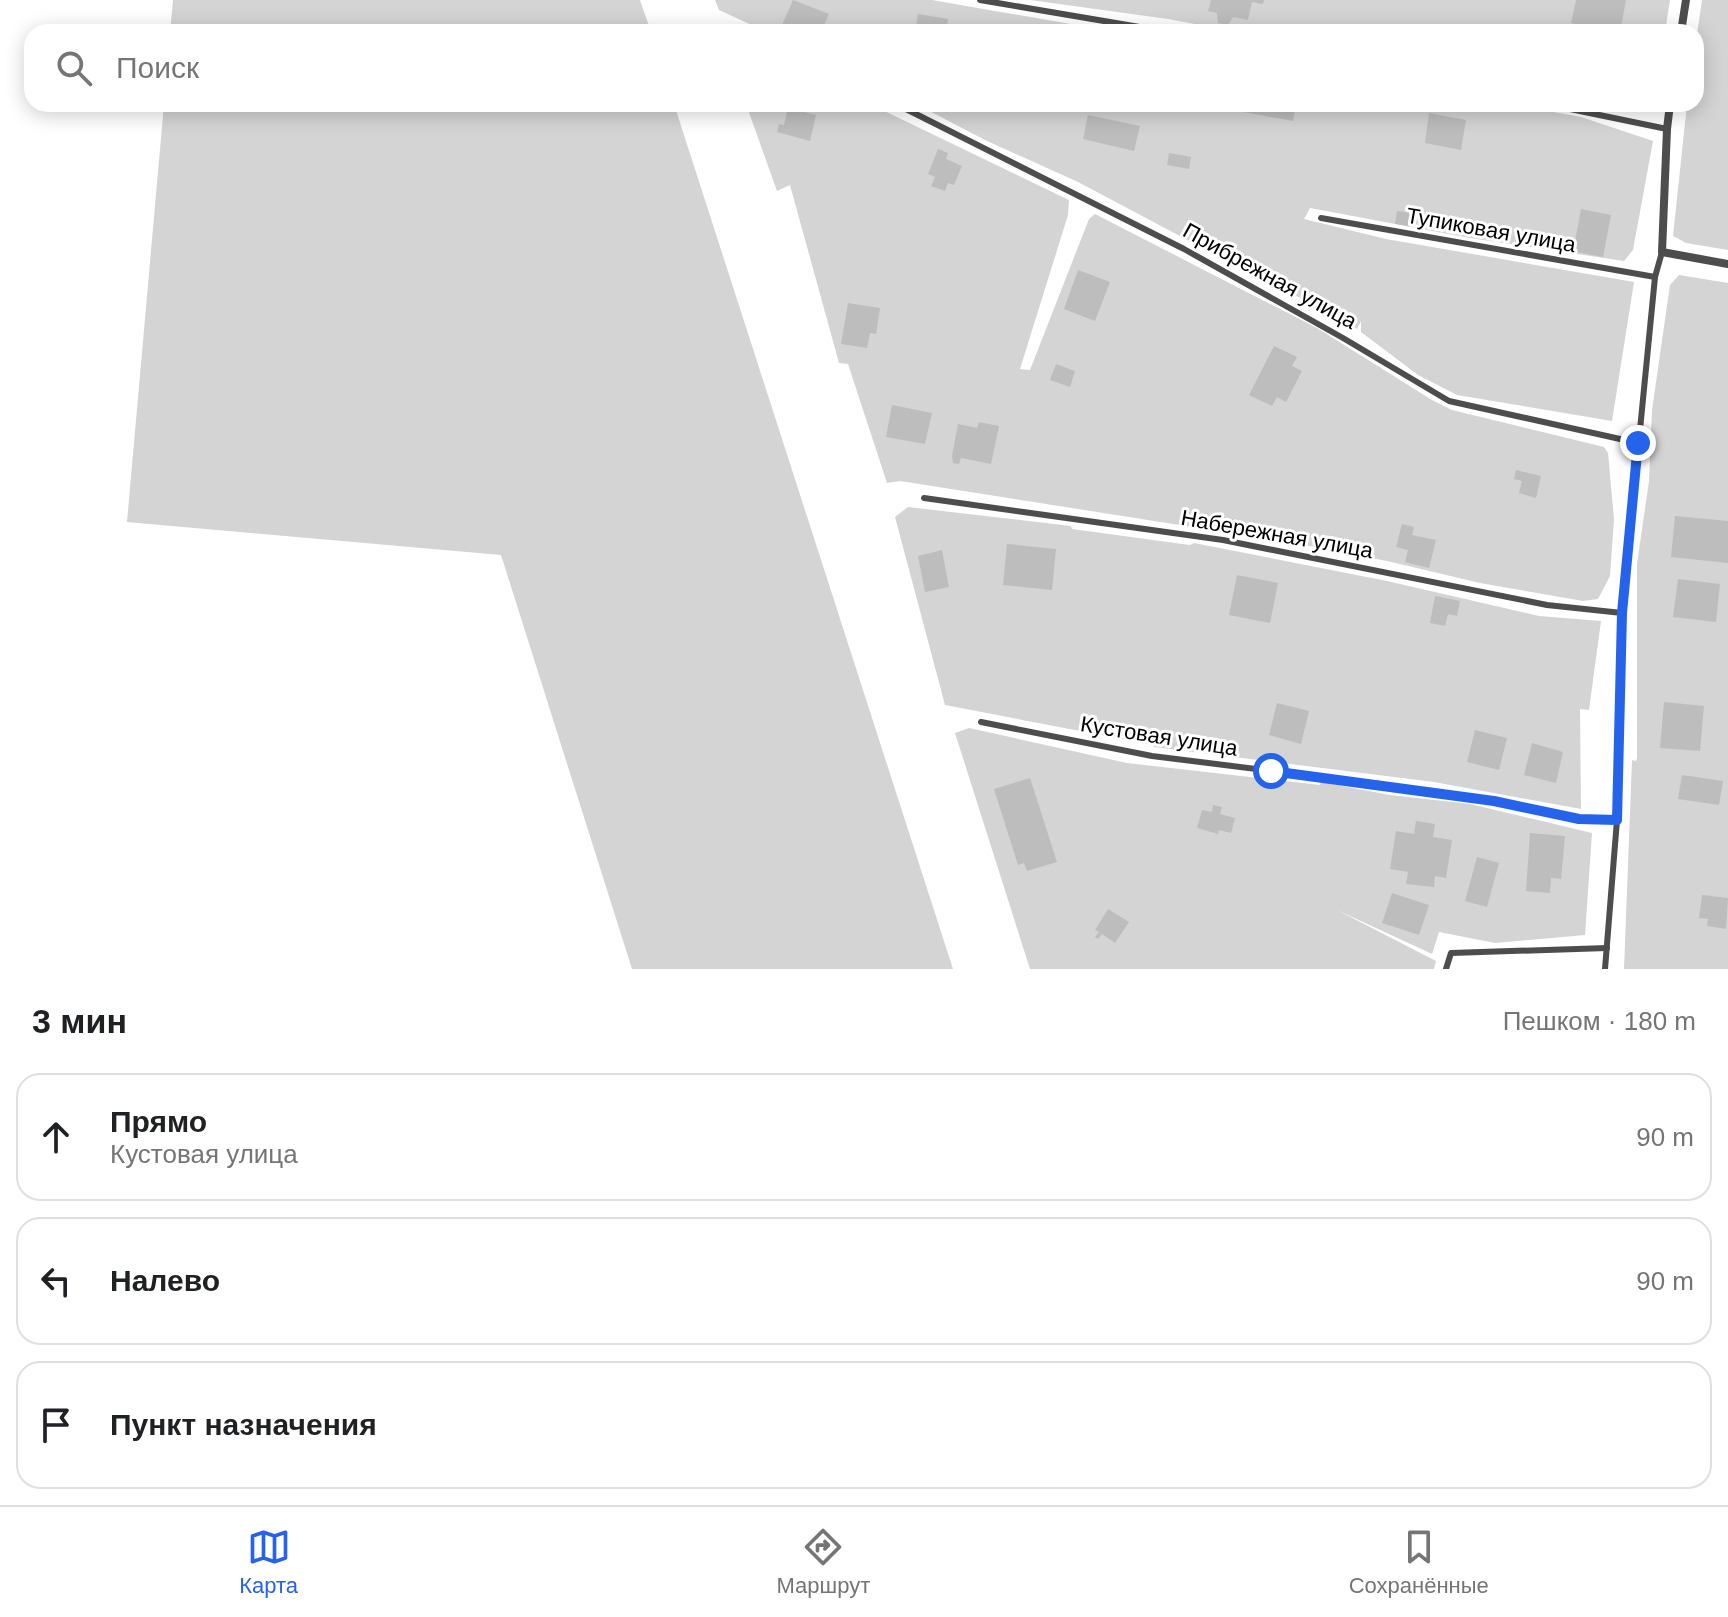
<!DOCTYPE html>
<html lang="ru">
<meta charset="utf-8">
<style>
:root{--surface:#fff;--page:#f6f6f6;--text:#202124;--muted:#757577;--line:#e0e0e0;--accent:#2563eb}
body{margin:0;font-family:Arial,sans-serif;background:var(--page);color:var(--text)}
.stop{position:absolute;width:24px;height:24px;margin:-18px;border:6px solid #2563eb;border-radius:50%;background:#fff}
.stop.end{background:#2563eb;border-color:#fff;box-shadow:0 2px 8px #0008}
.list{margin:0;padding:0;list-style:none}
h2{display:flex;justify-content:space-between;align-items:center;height:104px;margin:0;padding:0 32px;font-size:34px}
h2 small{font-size:26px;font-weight:400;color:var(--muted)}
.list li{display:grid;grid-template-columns:52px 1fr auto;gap:24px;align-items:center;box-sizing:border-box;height:128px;margin:0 16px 16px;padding:0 16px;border:2px solid var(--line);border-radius:24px}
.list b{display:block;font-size:30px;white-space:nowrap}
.list p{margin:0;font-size:26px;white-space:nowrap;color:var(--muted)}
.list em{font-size:26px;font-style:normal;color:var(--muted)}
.icon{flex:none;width:44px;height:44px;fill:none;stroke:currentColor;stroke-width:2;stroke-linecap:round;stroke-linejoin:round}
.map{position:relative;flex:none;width:1728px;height:969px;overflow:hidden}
.search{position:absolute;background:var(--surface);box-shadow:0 4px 20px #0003;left:24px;right:24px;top:24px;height:88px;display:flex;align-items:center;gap:20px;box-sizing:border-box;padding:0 28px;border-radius:24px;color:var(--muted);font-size:30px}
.sheet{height:536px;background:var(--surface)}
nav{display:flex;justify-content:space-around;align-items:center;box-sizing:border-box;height:112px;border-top:2px solid var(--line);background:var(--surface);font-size:22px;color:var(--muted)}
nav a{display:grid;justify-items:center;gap:4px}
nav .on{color:var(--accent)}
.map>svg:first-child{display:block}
.green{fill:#d4d4d4}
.building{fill:#bdbdbd}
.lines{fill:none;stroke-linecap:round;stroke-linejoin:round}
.lane{stroke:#4d4d4d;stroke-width:6}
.street{stroke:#4d4d4d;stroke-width:8}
.route{stroke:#2563eb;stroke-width:10}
.labels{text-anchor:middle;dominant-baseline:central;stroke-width:6;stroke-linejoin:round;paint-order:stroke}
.street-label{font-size:22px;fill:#000;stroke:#fff}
</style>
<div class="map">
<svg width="1728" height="969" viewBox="0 0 1728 969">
<rect width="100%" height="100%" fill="#fff"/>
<g class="green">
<polygon points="173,0 640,0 651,32 170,32"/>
<polygon points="715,0 932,0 1117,32 767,32 719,10"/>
<polygon points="1030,0 1670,0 1665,32 1237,32 1168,19"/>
<polygon points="1702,0 1728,0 1728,250 1686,243 1673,236 1687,104 1696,104 1696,40"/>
<polygon points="164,104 674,104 953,969 632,969 501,555 127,522"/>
<polygon points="746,104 870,104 1069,200 1068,215 1020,369 1030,370 1089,219 1095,214 1317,328 1432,400 1452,410 1604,447 1608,453 1614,519 1610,576 1598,599 1583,601 1480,583 1387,561 1294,543 900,481 887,483 848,364 839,363 790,185 777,191"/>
<polygon points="916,104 1510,104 1581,117 1653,141 1633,250 1624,261 1470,238 1310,208 1304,219 1386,239 1634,282 1612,421 1457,395 1418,375 1361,332 1361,321 1357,329 1260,276 1246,268 1244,270 1078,182 985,140"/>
<polygon points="1679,275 1728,283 1728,969 1624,969 1632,760 1636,761 1637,758 1637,564 1649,481 1652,410 1670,285"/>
<polygon points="908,507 1071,526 1072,529 1190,545 1194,543 1387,581 1539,616 1601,621 1589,710 1580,709 1581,809 1434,782 1154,747 1153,745 945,705 895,517"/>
<polygon points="969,728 1127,763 1320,785 1321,782 1390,795 1470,804 1592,833 1585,935 1495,943 1439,932 1432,954 1337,910 1436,961 1434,969 1030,969 955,733"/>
</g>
<g class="building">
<polygon points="793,0 829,14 821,32 799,32 782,25"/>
<polygon points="1211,0 1264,0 1263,4 1252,2 1248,20 1233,17 1228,25 1218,23 1217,13 1208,11"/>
<polygon points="1576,0 1626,0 1620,32 1571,23"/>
<polygon points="918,14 948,19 946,32 915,32"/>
<polygon points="956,104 983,104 980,112"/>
<polygon points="1245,104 1296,104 1293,121 1243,112"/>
<polygon points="788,108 816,115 810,141 777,132 779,124 784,125"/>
<polygon points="1429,113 1466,120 1461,150 1425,143"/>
<polygon points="1088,115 1140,126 1134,151 1083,139"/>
<polygon points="938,149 948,153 946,159 962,166 954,185 948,183 945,191 931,186 935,177 928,174"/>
<polygon points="1169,153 1191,157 1189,169 1167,165"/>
<polygon points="1409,206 1417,207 1414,227 1395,224 1397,211 1408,212"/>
<polygon points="1581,209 1611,215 1603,257 1561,249 1563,240 1575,242"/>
<polygon points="1078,270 1110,282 1095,321 1064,309"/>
<polygon points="848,303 880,308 876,334 870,333 867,348 841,344"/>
<polygon points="1274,346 1297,357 1292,366 1302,371 1286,402 1277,397 1272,406 1249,395"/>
<polygon points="1056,364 1075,371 1070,387 1050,380"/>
<polygon points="892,405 932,413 925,444 886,437"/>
<polygon points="979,422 999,426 991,464 961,458 959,464 953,463 952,456 958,424 977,428"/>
<polygon points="1516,470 1541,476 1536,498 1519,493 1522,481 1514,479"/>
<polygon points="1209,515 1233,519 1232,530 1208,527"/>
<polygon points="1675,516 1728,521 1728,563 1671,557"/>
<polygon points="1402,524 1414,527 1412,535 1436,540 1429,568 1405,562 1408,550 1396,547"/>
<polygon points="1007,544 1056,549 1052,590 1003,585"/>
<polygon points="942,550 949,587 925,592 918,556"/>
<polygon points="1237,575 1278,583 1270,623 1229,615"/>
<polygon points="1678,579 1720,584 1716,622 1673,617"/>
<polygon points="1435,596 1460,601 1457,616 1448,614 1445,626 1430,623"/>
<polygon points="1664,702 1704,706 1700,751 1660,748"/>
<polygon points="1277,703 1309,711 1301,744 1269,735"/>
<polygon points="1475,730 1507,738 1499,770 1467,762"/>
<polygon points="1532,743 1563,752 1556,783 1524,775"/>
<polygon points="1682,775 1723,781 1719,805 1678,799"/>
<polygon points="1030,778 1057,862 1027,871 1024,863 1018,865 994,789"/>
<polygon points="1213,805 1222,807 1220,814 1235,818 1231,833 1219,830 1218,834 1197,828 1202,810 1212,812"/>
<polygon points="1416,821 1435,824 1433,837 1452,840 1446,878 1435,876 1434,887 1406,884 1408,872 1390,869 1396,831 1414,834"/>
<polygon points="1530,833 1565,836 1561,879 1551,878 1550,893 1526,891"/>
<polygon points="1477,857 1499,863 1487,907 1465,901"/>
<polygon points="1392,893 1429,905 1419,935 1382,923"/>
<polygon points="1702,895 1728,898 1726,929 1707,926 1708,919 1699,918"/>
<polygon points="1108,909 1129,922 1115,943 1102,934 1098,939 1095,937 1099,932 1095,930"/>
</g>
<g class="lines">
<g class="lane">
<polyline points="980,0 1169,32"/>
<polyline points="896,104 1184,249 1343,338 1449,401 1638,443"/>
<polyline points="1546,104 1667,129"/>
<polyline points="1321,218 1655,277"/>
<polyline points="924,498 1223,540 1547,605 1622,613"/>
<polyline points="981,722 1152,756 1377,784 1494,801 1579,819 1617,820"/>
<polyline points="1446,969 1451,953 1607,948"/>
<polyline points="1605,969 1617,820 1622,613 1655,277 1662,252"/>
</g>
<g class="street">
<polyline points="1681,32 1686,0"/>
<polyline points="1670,104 1667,129 1662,252 1728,264"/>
</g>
</g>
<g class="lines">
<polyline class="route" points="1271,771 1494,801 1579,819 1617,820 1622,613 1638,443"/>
</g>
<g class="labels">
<g class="street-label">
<text transform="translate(1491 230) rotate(10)">Тупиковая улица</text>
<text transform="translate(1270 276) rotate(29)">Прибрежная улица</text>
<text transform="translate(1277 534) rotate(10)">Набережная улица</text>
<text transform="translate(1159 736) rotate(9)">Кустовая улица</text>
</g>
</g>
</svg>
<div class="stop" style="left:1271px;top:771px"></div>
<div class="stop end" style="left:1638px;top:443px"></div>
<div class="search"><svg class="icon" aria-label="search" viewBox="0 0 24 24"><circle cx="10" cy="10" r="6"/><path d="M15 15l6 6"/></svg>Поиск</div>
</div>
<section class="sheet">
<h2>3 мин<small>Пешком · 180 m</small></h2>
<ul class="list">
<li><svg class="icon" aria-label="ahead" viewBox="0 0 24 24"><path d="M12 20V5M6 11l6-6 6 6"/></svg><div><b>Прямо</b><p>Кустовая улица</p></div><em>90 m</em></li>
<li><svg class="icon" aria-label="left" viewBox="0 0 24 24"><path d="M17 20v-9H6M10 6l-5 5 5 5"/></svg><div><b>Налево</b></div><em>90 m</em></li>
<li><svg class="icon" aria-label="arrive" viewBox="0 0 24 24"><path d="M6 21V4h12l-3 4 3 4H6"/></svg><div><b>Пункт назначения</b></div></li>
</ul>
</section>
<nav>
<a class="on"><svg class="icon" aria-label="map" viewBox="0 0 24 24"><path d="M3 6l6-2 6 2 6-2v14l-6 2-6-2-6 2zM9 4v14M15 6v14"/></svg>Карта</a>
<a><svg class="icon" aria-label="directions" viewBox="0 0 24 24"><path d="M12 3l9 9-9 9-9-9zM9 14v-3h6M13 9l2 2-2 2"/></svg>Маршрут</a>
<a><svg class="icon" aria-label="saved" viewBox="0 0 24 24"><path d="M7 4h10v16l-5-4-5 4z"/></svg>Сохранённые</a>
</nav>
